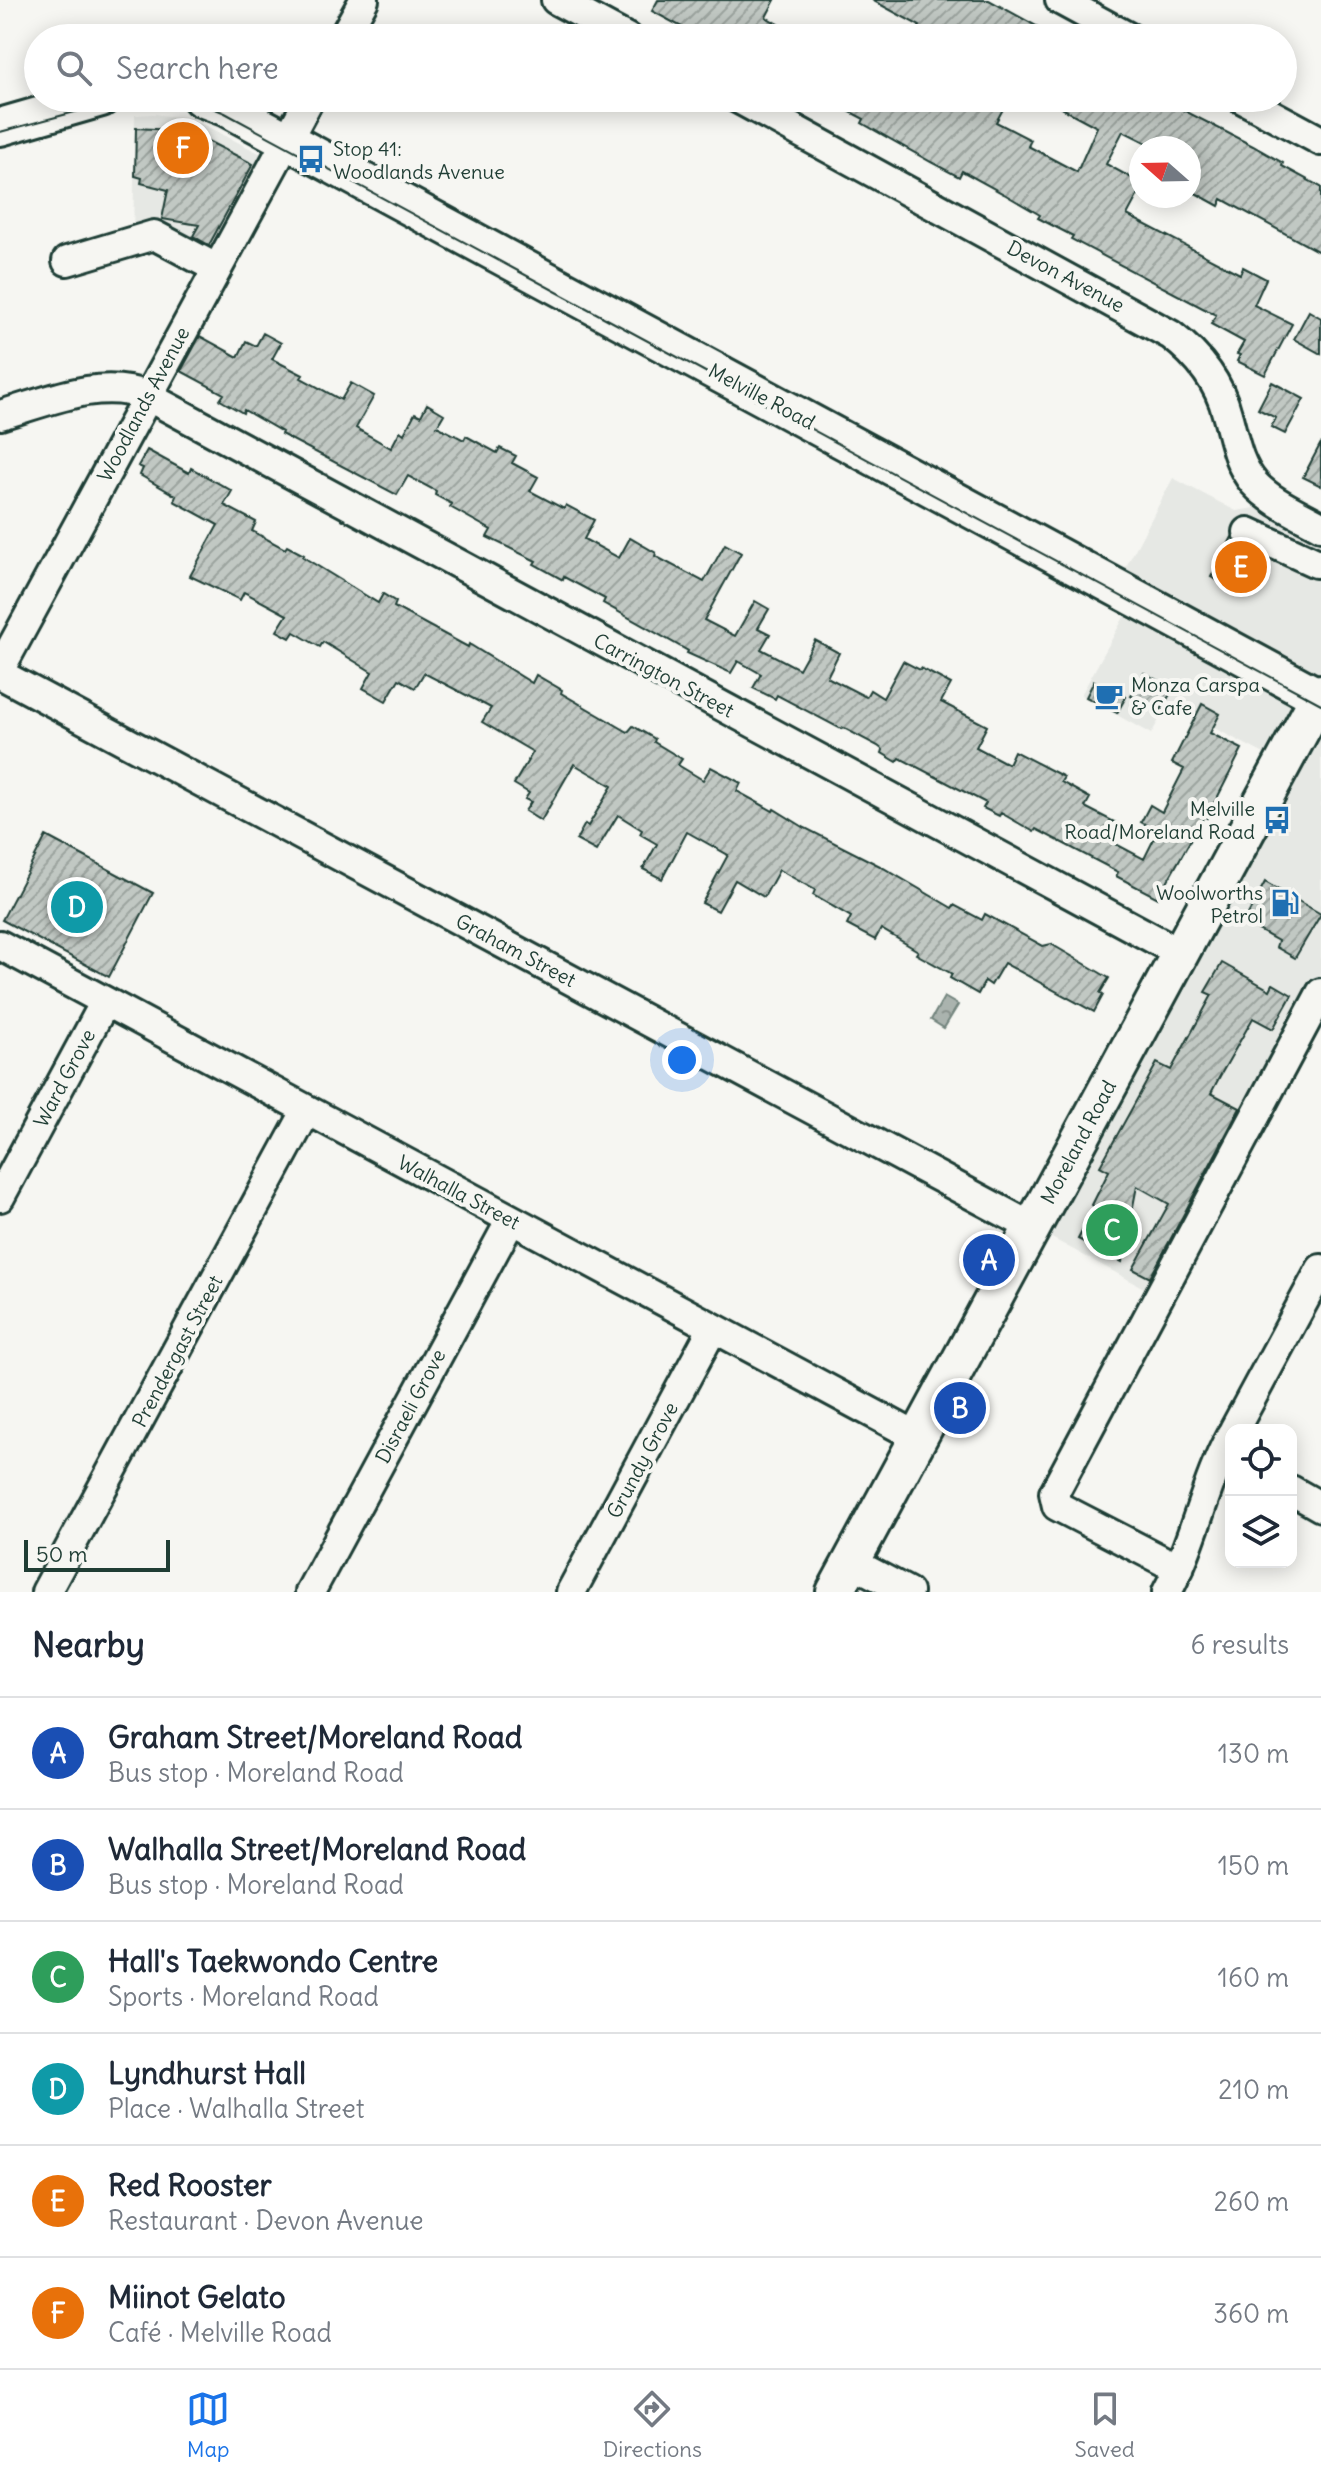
<!DOCTYPE html>
<meta charset="utf-8">
<style>
:root{--surface:#fff;--page:#f2f2f3;--text:#1f2937;--muted:#747a83;--line:#e0e1e3;--accent:#1a73e8}
body{margin:0;font-family:Delius,sans-serif;background:var(--page);color:var(--text)}
.controls{position:absolute;right:24px;bottom:24px;display:grid;overflow:hidden;border-radius:16px;box-shadow:0 4px 20px #0003}
.controls button{width:72px;height:72px;display:grid;place-items:center;padding:0;border:0;border-bottom:2px solid var(--line);background:var(--surface);color:var(--text);font:40px sans-serif}
.compass{position:absolute;left:1129px;top:136px;width:72px;height:72px;border-radius:50%;background:var(--surface);box-shadow:0 4px 20px #0003;rotate:290deg}
.scale{position:absolute;left:24px;bottom:20px;width:146px;box-sizing:border-box;padding-left:8px;border:4px solid #1f3d34;border-top:0;font-size:22px;line-height:28px;white-space:nowrap;color:#1f3d34;-webkit-text-stroke:6px #f6f6f2;paint-order:stroke}
.you{position:absolute;left:682px;top:1060px;width:28px;height:28px;margin:-20px;border:6px solid #fff;border-radius:50%;background:#1a73e8;box-shadow:0 0 0 12px #1a73e833}
.badge{display:grid;place-items:center;width:52px;height:52px;border-radius:50%;background:var(--accent);color:#fff;font-size:26px;font-weight:700}
.pin{position:absolute;translate:-50% -50%;border:4px solid #fff;box-shadow:0 2px 8px #0006}
.list{margin:0;padding:0;list-style:none}
h2{display:flex;justify-content:space-between;align-items:center;height:104px;margin:0;padding:0 32px;font-size:34px}
h2 small{font-size:26px;font-weight:400;color:var(--muted)}
.list li{display:grid;grid-template-columns:52px 1fr auto;gap:24px;align-items:center;box-sizing:border-box;height:112px;padding:0 32px;border-top:2px solid var(--line)}
.list b{display:block;font-size:30px;white-space:nowrap}
.list p{margin:0;font-size:26px;white-space:nowrap;color:var(--muted)}
.list em{font-size:26px;font-style:normal;color:var(--muted)}
.icon{flex:none;width:44px;height:44px;fill:none;stroke:currentColor;stroke-width:2;stroke-linecap:round;stroke-linejoin:round}
.map{position:relative;flex:none;width:1321px;height:1592px;overflow:hidden}
.search{position:absolute;background:var(--surface);box-shadow:0 4px 20px #0003;left:24px;right:24px;top:24px;height:88px;display:flex;align-items:center;gap:20px;box-sizing:border-box;padding:0 28px;border-radius:44px;color:var(--muted);font-size:30px}
.sheet{height:776px;background:var(--surface)}
nav{display:flex;justify-content:space-around;align-items:center;box-sizing:border-box;height:112px;border-top:2px solid var(--line);background:var(--surface);font-size:22px;color:var(--muted)}
nav a{display:grid;justify-items:center;gap:4px}
nav .on{color:var(--accent)}
.map>svg:first-child{display:block}
.built{fill:#e6e8e4}
.water{fill:url(#water-ripples);stroke:#72847d;stroke-width:2}
.building{fill:url(#building-hatch);stroke:#1f3d34;stroke-width:2}
.lines{fill:none;stroke-linecap:round;stroke-linejoin:round}
.minor-casing{stroke:#1f3d34;stroke-width:34}
.major-casing{stroke:#1f3d34;stroke-width:42}
.minor{stroke:#f6f6f2;stroke-width:28}
.major{stroke:#f6f6f2;stroke-width:36}
.tram{stroke:#1f3d34;stroke-width:2}
.labels{text-anchor:middle;dominant-baseline:central;stroke-width:8;stroke-linejoin:round;paint-order:stroke}
.poi-label{font-size:20px;fill:#1f3d34;stroke:#f6f6f2;text-anchor:start}
.street-label{font-size:20px;fill:#1f3d34;stroke:#f6f6f2}
</style>
<div class="map">
<svg width="1321" height="1592" viewBox="0 0 1321 1592">
<defs>
<pattern id="water-ripples" width="26" height="14" patternUnits="userSpaceOnUse" patternTransform="scale(2)"><rect width="26" height="14" fill="#aab3ae"/><path d="M2 4q2-2 4 0t4 0M15 11q2-2 4 0t4 0" fill="none" stroke="#8a938e"/></pattern>
<pattern id="building-hatch" width="6" height="6" patternUnits="userSpaceOnUse" patternTransform="scale(2)"><rect width="6" height="6" fill="#c1c8c3"/><path d="M-1 1l2-2M0 6l6-6M5 7l2-2" fill="none" stroke="#9ca49f"/></pattern>
</defs>
<rect width="100%" height="100%" fill="#f6f6f2"/>
<filter id="ink" filterUnits="userSpaceOnUse"><feTurbulence type="fractalNoise" baseFrequency=".0125" numOctaves="2"/><feDisplacementMap in="SourceGraphic" scale="16" xChannelSelector="R" yChannelSelector="G"/><feConvolveMatrix kernelMatrix="1 2 1 2 8 2 1 2 1" color-interpolation-filters="sRGB"/></filter>
<g filter="url(#ink)">
<g class="built">
<polygon points="153,114 185,118 202,124 279,163 219,275 154,240 133,244 135,115"/>
<polygon points="1173,478 1236,511 1287,503 1321,521 1321,981 1155,1294 1037,1230 1289,767 1168,704 1151,734 1081,695 1129,608 1110,597"/>
</g>
<polygon class="water" points="944,997 958,1005 944,1028 931,1020"/>
<g class="building">
<polygon points="658,0 775,0 766,17 802,38 702,38 652,11"/>
<polygon points="872,0 989,0 1038,27 1032,38 924,38 915,33 920,26"/>
<polygon points="824,98 1009,98 996,122 1031,140 1028,146 1077,172 1097,127 1043,98 1170,98 1184,105 1181,109 1253,146 1283,163 1282,166 1321,187 1321,253 1222,199 1219,206 1190,190 1200,173 1189,167 1189,148 1157,148 1123,131 1106,164 1141,183 1141,189 1127,215 1240,274 1243,267 1266,279 1254,305 1292,324 1265,375 1237,361 1240,355 1237,354 1244,342 1211,324 1216,315 1071,239 1073,236 1038,218 1040,215 1004,194 962,171 959,177 931,162 862,123 864,119"/>
<polygon points="136,128 190,131 188,131 253,164 209,245 193,236 199,225 162,219 168,190 141,183 142,178 135,176"/>
<polygon points="1309,311 1321,318 1321,354 1294,339"/>
<polygon points="263,333 281,343 272,359 303,375 301,378 341,400 351,383 374,396 356,428 391,448 400,431 404,434 415,413 421,416 427,404 444,414 437,426 464,440 466,436 497,453 500,448 516,456 512,463 538,477 530,491 564,509 566,505 594,520 584,539 619,558 630,538 656,553 655,556 704,582 725,544 741,553 704,620 735,636 755,601 769,609 758,628 770,634 761,649 799,669 815,640 839,653 827,677 866,697 870,690 883,698 903,661 920,670 921,668 951,684 941,702 987,726 976,747 1008,764 1014,751 1064,777 1061,782 1090,798 1085,807 1120,825 1112,842 1144,859 1158,831 1141,822 1150,805 1162,812 1184,769 1172,763 1202,704 1220,714 1210,733 1242,749 1207,818 1204,816 1158,898 1116,876 1118,872 1036,829 1034,832 1001,813 999,816 983,808 986,803 900,758 897,762 882,753 883,750 878,746 842,727 841,729 777,695 775,699 753,688 761,674 738,661 731,673 687,653 688,651 603,603 605,599 564,577 563,580 534,564 536,561 487,537 491,530 450,507 452,504 435,495 436,491 408,476 397,495 281,434 282,432 244,410 243,413 220,400 224,394 181,371 200,336 238,357 246,341 256,346"/>
<polygon points="1272,382 1304,399 1285,434 1271,427 1276,418 1258,409"/>
<polygon points="1321,443 1321,486 1303,477"/>
<polygon points="147,450 189,473 191,468 232,491 224,505 256,522 252,531 285,549 287,546 304,555 303,557 378,603 383,594 396,602 394,607 468,647 469,644 532,683 536,675 562,690 561,693 628,732 633,726 655,739 654,742 682,759 678,765 703,780 711,767 741,783 737,791 773,811 774,809 805,828 880,866 952,908 954,905 982,920 985,914 1043,946 1051,944 1109,978 1100,993 1103,995 1094,1012 1004,963 991,985 985,981 978,994 950,978 952,974 916,954 918,951 881,929 875,940 847,925 851,917 813,895 815,890 779,870 764,897 735,880 718,911 702,903 728,855 687,832 662,879 643,869 657,844 640,834 642,830 618,815 596,851 576,840 585,824 588,826 612,786 574,764 541,821 525,811 531,802 525,799 529,793 514,784 533,752 482,722 491,708 424,673 415,688 399,679 386,701 363,688 372,672 323,642 320,647 294,632 290,638 277,631 287,615 244,592 240,600 190,576 218,525 174,501 176,496 140,475 143,468 138,466"/>
<polygon points="1232,537 1240,547 1269,560 1249,597 1211,577"/>
<polygon points="1144,673 1173,689 1160,712 1131,696"/>
<polygon points="1094,681 1126,697 1117,713 1086,697"/>
<polygon points="46,836 153,893 109,977 2,920"/>
<polygon points="1265,882 1321,914 1295,958 1276,947 1278,941 1244,922"/>
<polygon points="1222,963 1270,990 1273,984 1292,995 1273,1029 1253,1018 1220,1076 1211,1093 1240,1108 1150,1278 1133,1269 1169,1204 1137,1186 1122,1262 1078,1239 1095,1207 1092,1205 1109,1171 1100,1166 1157,1063 1171,1070 1212,995 1205,992"/>
</g>
<g class="lines">
<defs>
<g id="minor">
<polyline points="556,0 627,38"/>
<polyline points="1060,0 1130,38"/>
<polyline points="343,38 364,0"/>
<path d="M737 98 1171 335C1197 355 1219 382 1227 414 1234 438 1237 463 1254 483 1271 502 1298 513 1321 526"/>
<polyline points="1241,98 1321,141"/>
<polyline points="67,261 154,235 216,268"/>
<path d="M0 415C47 402 99 377 147 396L1180 953"/>
<polyline points="1248,532 1316,563"/>
<polyline points="0,669 310,98"/>
<polyline points="0,674 1032,1227"/>
<polyline points="0,945 919,1438"/>
<polyline points="0,1197 105,1002"/>
<polyline points="1234,1430 1321,1269"/>
<polyline points="1291,1490 1321,1507"/>
<polyline points="851,1562 908,1592"/>
<polyline points="1179,1569 1057,1506 1054,1493 1321,993"/>
<polyline points="46,1592 307,1110"/>
<polyline points="310,1592 511,1220"/>
<polyline points="571,1592 713,1328"/>
<path d="M1167 1592C1194 1543 1204 1485 1231 1435"/>
</g>
<g id="major">
<polyline points="201,98 227,108 1321,698"/>
<polyline points="0,127 101,98"/>
<polyline points="835,1592 1321,693"/>
</g>
</defs>
<use href="#minor" class="minor-casing"/>
<use href="#major" class="major-casing"/>
<use href="#minor" class="minor"/>
<use href="#major" class="major"/>
<g class="tram">
<polyline points="176,98 201,103 225,113 1321,704"/>
<polyline points="0,132 127,98"/>
</g>
</g>
</g>
<defs>
<symbol id="bus-bare" viewBox="-9 -9 18 18"><path d="M-5-6H5V4H4V6H2V4H-2V6H-4V4H-5ZM-3.5-4V0h7V-4ZM-3.5 1.2v1.5H-2V1.2ZM2 1.2v1.5H3.5V1.2Z" fill="#1f6fb2" stroke="#f6f6f2" stroke-width="2.5" paint-order="stroke"/></symbol>
<symbol id="cafe-bare" viewBox="-9 -9 18 18"><path d="M-5.5-4.5H6V0H3Q3 3.5 0 3.5H-2.5Q-5.5 3.5-5.5 0ZM3-3.2v2h1.7v-2ZM-6 4.5H4V6H-6Z" fill="#1f6fb2" stroke="#f6f6f2" stroke-width="2.5" paint-order="stroke"/></symbol>
<symbol id="fuel-bare" viewBox="-9 -9 18 18"><path d="M-5.5-6h7V0h2V4h1.3V-2.5L3-4.5l.8-.8L6-3V5H2.5V1h-1V6h-7ZM-4.2-4.7v3.2H.2V-4.7Z" fill="#1f6fb2" stroke="#f6f6f2" stroke-width="2.5" paint-order="stroke"/></symbol>
</defs>
<g fill-rule="evenodd">
<use href="#bus-bare" x="291" y="139" width="40" height="40"/>
<use href="#cafe-bare" x="1089" y="676" width="40" height="40"/>
<use href="#bus-bare" x="1257" y="800" width="40" height="40"/>
<use href="#fuel-bare" x="1265" y="883" width="40" height="40"/>
</g>
<g class="labels">
<g class="poi-label">
<text x="333" y="148">Stop 41:<tspan x="333" dy="23">Woodlands Avenue</tspan></text>
<text x="1131" y="684">Monza Carspa<tspan x="1131" dy="23">&amp; Cafe</tspan></text>
<text x="1255" y="808" text-anchor="end">Melville<tspan x="1255" dy="23">Road/Moreland Road</tspan></text>
<text x="1263" y="892" text-anchor="end">Woolworths<tspan x="1263" dy="23">Petrol</tspan></text>
</g>
<g class="street-label">
<text transform="translate(1066 276) rotate(28)">Devon Avenue</text>
<text transform="translate(762 396) rotate(28)">Melville Road</text>
<text transform="translate(143 404) rotate(-62)">Woodlands Avenue</text>
<text transform="translate(664 675) rotate(28)">Carrington Street</text>
<text transform="translate(516 950) rotate(28)">Graham Street</text>
<text transform="translate(64 1078) rotate(-62)">Ward Grove</text>
<text transform="translate(1078 1142) rotate(-62)">Moreland Road</text>
<text transform="translate(459 1192) rotate(28)">Walhalla Street</text>
<text transform="translate(177 1351) rotate(-62)">Prendergast Street</text>
<text transform="translate(410 1406) rotate(-62)">Disraeli Grove</text>
<text transform="translate(642 1460) rotate(-62)">Grundy Grove</text>
</g>
</g>
</svg>
<div class="controls">
<button><svg class="icon" aria-label="locate" viewBox="0 0 24 24"><circle cx="12" cy="12" r="6"/><path d="M12 2v4M12 18v4M2 12h4M18 12h4"/></svg></button>
<button><svg class="icon" aria-label="layers" viewBox="0 0 24 24"><path d="M12 4l9 5-9 5-9-5zM3 14l9 5 9-5"/></svg></button>
</div>
<svg class="compass" viewBox="-18 -18 36 36"><path d="M0-13l5 13h-10z" fill="#e53935"/><path d="M0 13l5-13h-10z" fill="#747a83"/></svg>
<div class="scale">50 m</div>
<div class="you"></div>
<div class="pin badge" style="left:989px;top:1260px;background:#1a4fb4">A</div>
<div class="pin badge" style="left:960px;top:1408px;background:#1a4fb4">B</div>
<div class="pin badge" style="left:1112px;top:1230px;background:#2e9e5b">C</div>
<div class="pin badge" style="left:77px;top:907px;background:#0f9aa8">D</div>
<div class="pin badge" style="left:1241px;top:567px;background:#e8710a">E</div>
<div class="pin badge" style="left:183px;top:148px;background:#e8710a">F</div>
<div class="search"><svg class="icon" aria-label="search" viewBox="0 0 24 24"><circle cx="10" cy="10" r="6"/><path d="M15 15l6 6"/></svg>Search here</div>
</div>
<section class="sheet">
<h2>Nearby<small>6 results</small></h2>
<ul class="list">
<li><span class="badge" style="background:#1a4fb4">A</span><div><b>Graham Street/Moreland Road</b><p>Bus stop · Moreland Road</p></div><em>130 m</em></li>
<li><span class="badge" style="background:#1a4fb4">B</span><div><b>Walhalla Street/Moreland Road</b><p>Bus stop · Moreland Road</p></div><em>150 m</em></li>
<li><span class="badge" style="background:#2e9e5b">C</span><div><b>Hall's Taekwondo Centre</b><p>Sports · Moreland Road</p></div><em>160 m</em></li>
<li><span class="badge" style="background:#0f9aa8">D</span><div><b>Lyndhurst Hall</b><p>Place · Walhalla Street</p></div><em>210 m</em></li>
<li><span class="badge" style="background:#e8710a">E</span><div><b>Red Rooster</b><p>Restaurant · Devon Avenue</p></div><em>260 m</em></li>
<li><span class="badge" style="background:#e8710a">F</span><div><b>Miinot Gelato</b><p>Café · Melville Road</p></div><em>360 m</em></li>
</ul>
</section>
<nav>
<a class="on"><svg class="icon" aria-label="map" viewBox="0 0 24 24"><path d="M3 6l6-2 6 2 6-2v14l-6 2-6-2-6 2zM9 4v14M15 6v14"/></svg>Map</a>
<a><svg class="icon" aria-label="directions" viewBox="0 0 24 24"><path d="M12 3l9 9-9 9-9-9zM9 14v-3h6M13 9l2 2-2 2"/></svg>Directions</a>
<a><svg class="icon" aria-label="saved" viewBox="0 0 24 24"><path d="M7 4h10v16l-5-4-5 4z"/></svg>Saved</a>
</nav>
